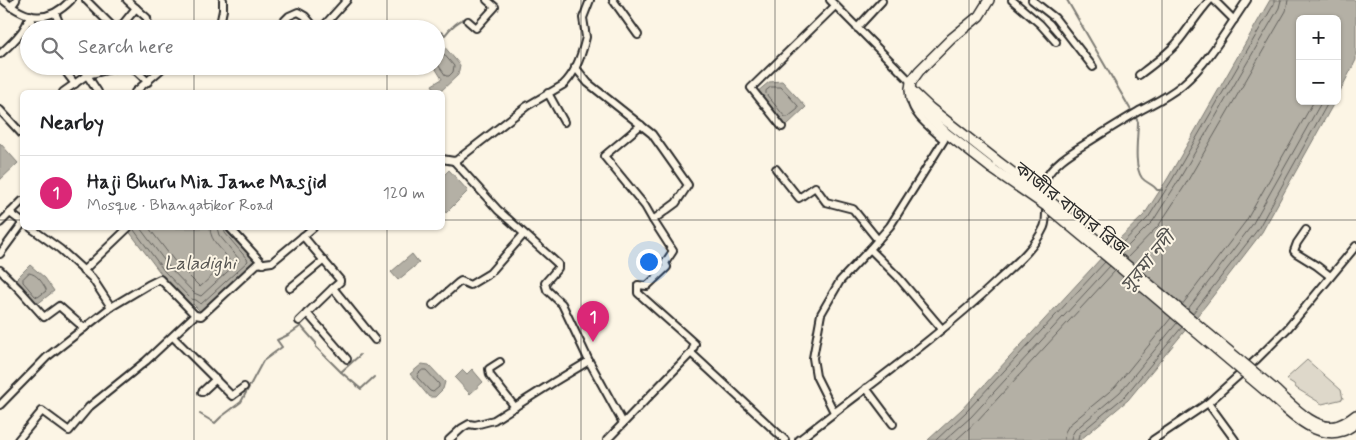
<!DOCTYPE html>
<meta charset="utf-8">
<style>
:root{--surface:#fff;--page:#f2f2f2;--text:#202124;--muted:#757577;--line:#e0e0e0;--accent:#db2777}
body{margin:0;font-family:Mynerve,"Noto Sans Bengali",sans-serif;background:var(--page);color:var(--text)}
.controls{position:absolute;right:15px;top:15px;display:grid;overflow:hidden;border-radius:8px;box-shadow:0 1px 4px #0004}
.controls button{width:45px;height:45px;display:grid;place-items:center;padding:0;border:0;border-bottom:1px solid var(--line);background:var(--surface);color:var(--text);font:25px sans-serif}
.you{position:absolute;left:648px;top:261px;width:18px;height:18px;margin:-12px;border:4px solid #fff;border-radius:50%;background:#1a73e8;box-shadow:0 0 0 8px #1a73e833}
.badge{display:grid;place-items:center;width:32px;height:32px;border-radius:50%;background:var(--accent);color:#fff;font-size:16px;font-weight:700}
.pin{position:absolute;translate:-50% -41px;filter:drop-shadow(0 1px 2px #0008)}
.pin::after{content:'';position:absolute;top:26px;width:18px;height:15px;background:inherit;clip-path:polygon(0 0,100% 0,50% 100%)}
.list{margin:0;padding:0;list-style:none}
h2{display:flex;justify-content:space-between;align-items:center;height:65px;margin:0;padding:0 20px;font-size:21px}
h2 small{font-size:16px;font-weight:400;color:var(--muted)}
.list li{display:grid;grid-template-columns:32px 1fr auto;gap:15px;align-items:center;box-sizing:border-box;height:75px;padding:0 20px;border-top:1px solid var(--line)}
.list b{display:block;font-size:19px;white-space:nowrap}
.list p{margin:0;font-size:16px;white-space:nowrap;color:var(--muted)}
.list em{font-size:16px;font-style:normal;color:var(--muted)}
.icon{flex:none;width:28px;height:28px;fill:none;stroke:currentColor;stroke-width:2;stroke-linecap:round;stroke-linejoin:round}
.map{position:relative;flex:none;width:1356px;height:440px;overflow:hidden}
.search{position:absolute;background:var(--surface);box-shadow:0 1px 4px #0004;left:20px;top:20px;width:425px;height:55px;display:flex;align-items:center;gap:12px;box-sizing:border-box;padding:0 18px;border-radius:28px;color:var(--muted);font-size:19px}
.panel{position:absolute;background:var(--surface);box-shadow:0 1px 4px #0004;left:20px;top:90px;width:425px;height:140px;border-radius:8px}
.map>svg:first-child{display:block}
.green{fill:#ded8ca;stroke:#84827a}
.water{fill:#b4b0a5;stroke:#7d7b74}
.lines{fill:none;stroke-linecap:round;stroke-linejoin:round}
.shore{stroke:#62605c;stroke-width:1}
.stream{stroke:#7d7b74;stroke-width:2}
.minor-casing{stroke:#2b2b2b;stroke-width:10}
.major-casing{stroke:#2b2b2b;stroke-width:12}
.minor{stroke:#fcf5e5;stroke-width:6}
.major{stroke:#fcf5e5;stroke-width:9}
.major-bridge-casing{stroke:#2b2b2b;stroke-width:12;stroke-linecap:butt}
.major-bridge{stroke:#fcf5e5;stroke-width:9}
.grid{fill:none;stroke:#2b2b2b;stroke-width:1;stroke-opacity:0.55}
.labels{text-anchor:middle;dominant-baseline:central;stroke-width:4;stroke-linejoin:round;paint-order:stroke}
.street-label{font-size:18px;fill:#2b2b2b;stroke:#fcf5e5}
.water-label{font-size:19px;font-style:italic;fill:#545350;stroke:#fcf5e5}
</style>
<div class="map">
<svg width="1356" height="440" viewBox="0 0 1356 440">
<rect width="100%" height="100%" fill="#fcf5e5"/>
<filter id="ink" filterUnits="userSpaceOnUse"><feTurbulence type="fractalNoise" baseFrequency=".02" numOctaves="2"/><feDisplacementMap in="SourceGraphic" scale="10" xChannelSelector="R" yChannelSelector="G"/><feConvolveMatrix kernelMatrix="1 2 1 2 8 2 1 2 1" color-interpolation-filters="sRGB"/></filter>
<g filter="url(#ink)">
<polygon class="green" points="1307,360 1341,390 1343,399 1322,404 1296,388 1294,384 1286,379"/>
<g class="water">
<polygon points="1270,0 1356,0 1356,60 1337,97 1337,19 1300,19 1300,101 1335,101 1262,232 1206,305 1128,400 1080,440 928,440 962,409 1115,243 1144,215 1168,178"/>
<polygon points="437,38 460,65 458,75 441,91 435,90 432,85 442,79 434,66 436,66"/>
<polygon points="782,81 806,107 786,126 757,92 769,82"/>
<polygon points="0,143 18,163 0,180"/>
<polygon points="449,170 468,191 446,213 443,209 443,176"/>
<polygon points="130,228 227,228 256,261 201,312 193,304 191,306 162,275 128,230"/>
<polygon points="412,254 419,263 398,280 391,272"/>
<polygon points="30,265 45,278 54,291 36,305 15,280"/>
<polygon points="422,364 429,365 445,382 443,389 435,397 429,397 410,374"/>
<polygon points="472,369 483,382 470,394 455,378 463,370 467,374"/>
</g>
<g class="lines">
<g class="shore">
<polyline points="436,45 454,66 453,72 449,76 446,76 436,62"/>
<polygon points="771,87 781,87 798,106 798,109 788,117 785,117 766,94 766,91"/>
<polyline points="134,228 134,230 165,272 191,299 196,300 201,304 248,261 247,259 225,233 224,228"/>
<polyline points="140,228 170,268 194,293 201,296 239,261 239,259 219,235 217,228"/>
<path d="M149 228 176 263 200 287 229 260C223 249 210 242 210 228"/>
<polyline points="1116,249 1148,218 1172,180 1274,4 1274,0"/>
<polyline points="1121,253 1153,221 1177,183 1279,8 1281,0"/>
<polyline points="1127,258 1159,225 1184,187 1286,11 1288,0"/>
<path d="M29 273C37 274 42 282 46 289V291L38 297 35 296 23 282V279Z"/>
<polyline points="1182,305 1246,221 1314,101"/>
<polyline points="1188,309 1252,225 1322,101"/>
<polyline points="1193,313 1258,229 1329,101"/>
<polygon points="423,370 426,370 439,384 439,387 433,392 430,391 417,377 418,374"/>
<polyline points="936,440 966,412 1105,262"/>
<polyline points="945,440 971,417 1110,266"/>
<polyline points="956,440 976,422 1115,271"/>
<polyline points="1064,440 1065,432 1069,425 1115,387 1171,318"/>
<polyline points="1071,440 1072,435 1075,430 1120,392 1177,323"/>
<polyline points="1078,440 1079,434 1124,397 1182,327"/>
</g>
<g class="stream">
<polyline points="1067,0 1132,112"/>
<path d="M436 35 442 32 445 35C449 29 461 18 468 18"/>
<path d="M1135 116 1138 122C1138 136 1133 166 1142 178 1146 183 1153 184 1157 190H1162"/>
<polyline points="360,355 341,372 361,389 374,377"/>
<polyline points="200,414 215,423 221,417 241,402 263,361 282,347 277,340 288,335 301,326 316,343 316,347 341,372"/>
</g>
<defs>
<g id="minor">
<path d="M3 0C27 20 48 24 71 0"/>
<polyline points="86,0 115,29"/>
<polyline points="127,0 147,18 148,29"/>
<polyline points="613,0 638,35"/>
<polyline points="830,0 911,82"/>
<polyline points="1012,0 1040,24 1056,42"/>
<polyline points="1032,0 1055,18 1093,67"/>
<polyline points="1214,0 1234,20"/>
<polyline points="11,7 16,0"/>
<polyline points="55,13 62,29"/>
<polyline points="29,18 37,29"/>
<polyline points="468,21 476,28 495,7 487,0"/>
<polyline points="857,28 882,1"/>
<polyline points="119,29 136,8"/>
<polyline points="219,29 223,10 223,0"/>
<polyline points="276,29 289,16 298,12 305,16 316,29"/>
<polyline points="321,29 347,0"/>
<path d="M0 54C13 42 25 32 30 15"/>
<polyline points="63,66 62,67 75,84"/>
<polyline points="81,66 98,92"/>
<polyline points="131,66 148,82"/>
<polyline points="575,67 588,83 652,134 688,185 676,203 653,220"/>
<path d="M1139 75C1151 66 1165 56 1176 44 1188 30 1197 14 1210 0"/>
<polyline points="63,92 87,75 123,66"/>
<polyline points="135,92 165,66"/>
<polyline points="548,93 564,122"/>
<polyline points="0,110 22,134"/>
<polyline points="782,127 751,88 835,6"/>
<polyline points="442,159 454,161"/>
<polyline points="454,161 498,210 558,264 558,268 545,283 547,290 562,304 589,361 623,423"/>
<path d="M454 161 457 160 527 106 563 85C575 74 581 57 585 41L586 37 583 18 590 0"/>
<polyline points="776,169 799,198 815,187 826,202 853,209 878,240"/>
<polyline points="10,213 22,222"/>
<polyline points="0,223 22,201"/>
<polyline points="31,228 60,249 92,278 111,307"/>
<polyline points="230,228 263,264"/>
<polyline points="1306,230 1297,243 1294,251 1296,253 1317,266 1330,276"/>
<polyline points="303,236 340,280 340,282 333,288 375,340"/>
<polyline points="870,249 898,277 942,329"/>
<polyline points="0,254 22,224"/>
<polyline points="0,270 19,289 44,317 59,306 84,328"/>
<polyline points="83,271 128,228"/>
<polyline points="290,288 324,260"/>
<polyline points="433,305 458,283 461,281 470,285 490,273 524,234"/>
<polyline points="307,313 347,359"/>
<polyline points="299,321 333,288"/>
<polyline points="173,337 232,396 244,387"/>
<polyline points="691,353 785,440"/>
<polyline points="500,362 489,369 490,375 515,407"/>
<polyline points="866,388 893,424"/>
<polyline points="202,392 216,379"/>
<polyline points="1208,403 1235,440"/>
<polyline points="0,405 47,357 111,307 148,285 160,279 195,315"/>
<path d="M834 412 816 376 813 358 821 314 840 281 870 249 890 226 944 140C933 129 913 116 911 100"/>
<polyline points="18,440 42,411 69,431 89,407 146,361 195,315 201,316 257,264 272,262 313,228"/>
<polyline points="449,440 462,428 469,424 475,425 494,420 554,382 589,361"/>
<polyline points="607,440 691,353 695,344 638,293 638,285 647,286 667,267 665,263 673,251 653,220 645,206 604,156 641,125"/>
<path d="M799 440C865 388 936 339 997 281 1015 264 1034 249 1044 227 1048 219 1045 191 1045 181 1052 163 1074 151 1090 141 1106 131 1122 121 1139 111 1154 103 1169 96 1182 85 1209 62 1227 29 1247 0"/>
<polyline points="1153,440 1208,403 1257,359 1288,328 1356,246"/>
</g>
<g id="major">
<polyline points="989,0 979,16 951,39 919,71 911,82 910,89 911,99 924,112 946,133 991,168"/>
<polyline points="910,89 930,108 996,160"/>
<path d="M1273 388C1289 402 1316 434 1339 425 1345 423 1351 419 1356 415"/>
<path d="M1268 393C1288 410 1314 440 1342 431 1347 430 1352 426 1356 423"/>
</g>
</defs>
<use href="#minor" class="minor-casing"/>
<use href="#major" class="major-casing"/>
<use href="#minor" class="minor"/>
<use href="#major" class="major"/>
<defs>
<g id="major-bridge">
<polyline points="996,160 1050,201 1273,388"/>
<polyline points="991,168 1046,206 1116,264 1268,393"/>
</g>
</defs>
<use href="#major-bridge" class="major-bridge-casing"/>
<use href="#major-bridge" class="major-bridge"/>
</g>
</g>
<path class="grid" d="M194 0V29M387 0V29M581 0V440M775 0V440M969 0V440M1162 0V440M194 66V92M387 66V92M0 220H22M442 220H1356M194 228V440M387 228V440"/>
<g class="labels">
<g class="street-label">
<text transform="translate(1071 209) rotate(38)">কাজীর বাজার ব্রিজ</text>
</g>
<g class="water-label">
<text transform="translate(1148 262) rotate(-50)">সুরমা নদী</text>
<text x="200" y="263">Laladighi</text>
</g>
</g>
</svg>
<div class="controls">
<button>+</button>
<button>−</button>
</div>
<div class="you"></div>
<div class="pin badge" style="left:593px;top:342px">1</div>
<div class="search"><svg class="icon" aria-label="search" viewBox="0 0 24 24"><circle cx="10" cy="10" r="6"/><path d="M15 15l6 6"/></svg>Search here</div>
<section class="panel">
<h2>Nearby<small></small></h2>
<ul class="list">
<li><span class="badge">1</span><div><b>Haji Bhuru Mia Jame Masjid</b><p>Mosque · Bhangatikor Road</p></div><em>120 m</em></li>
</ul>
</section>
</div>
